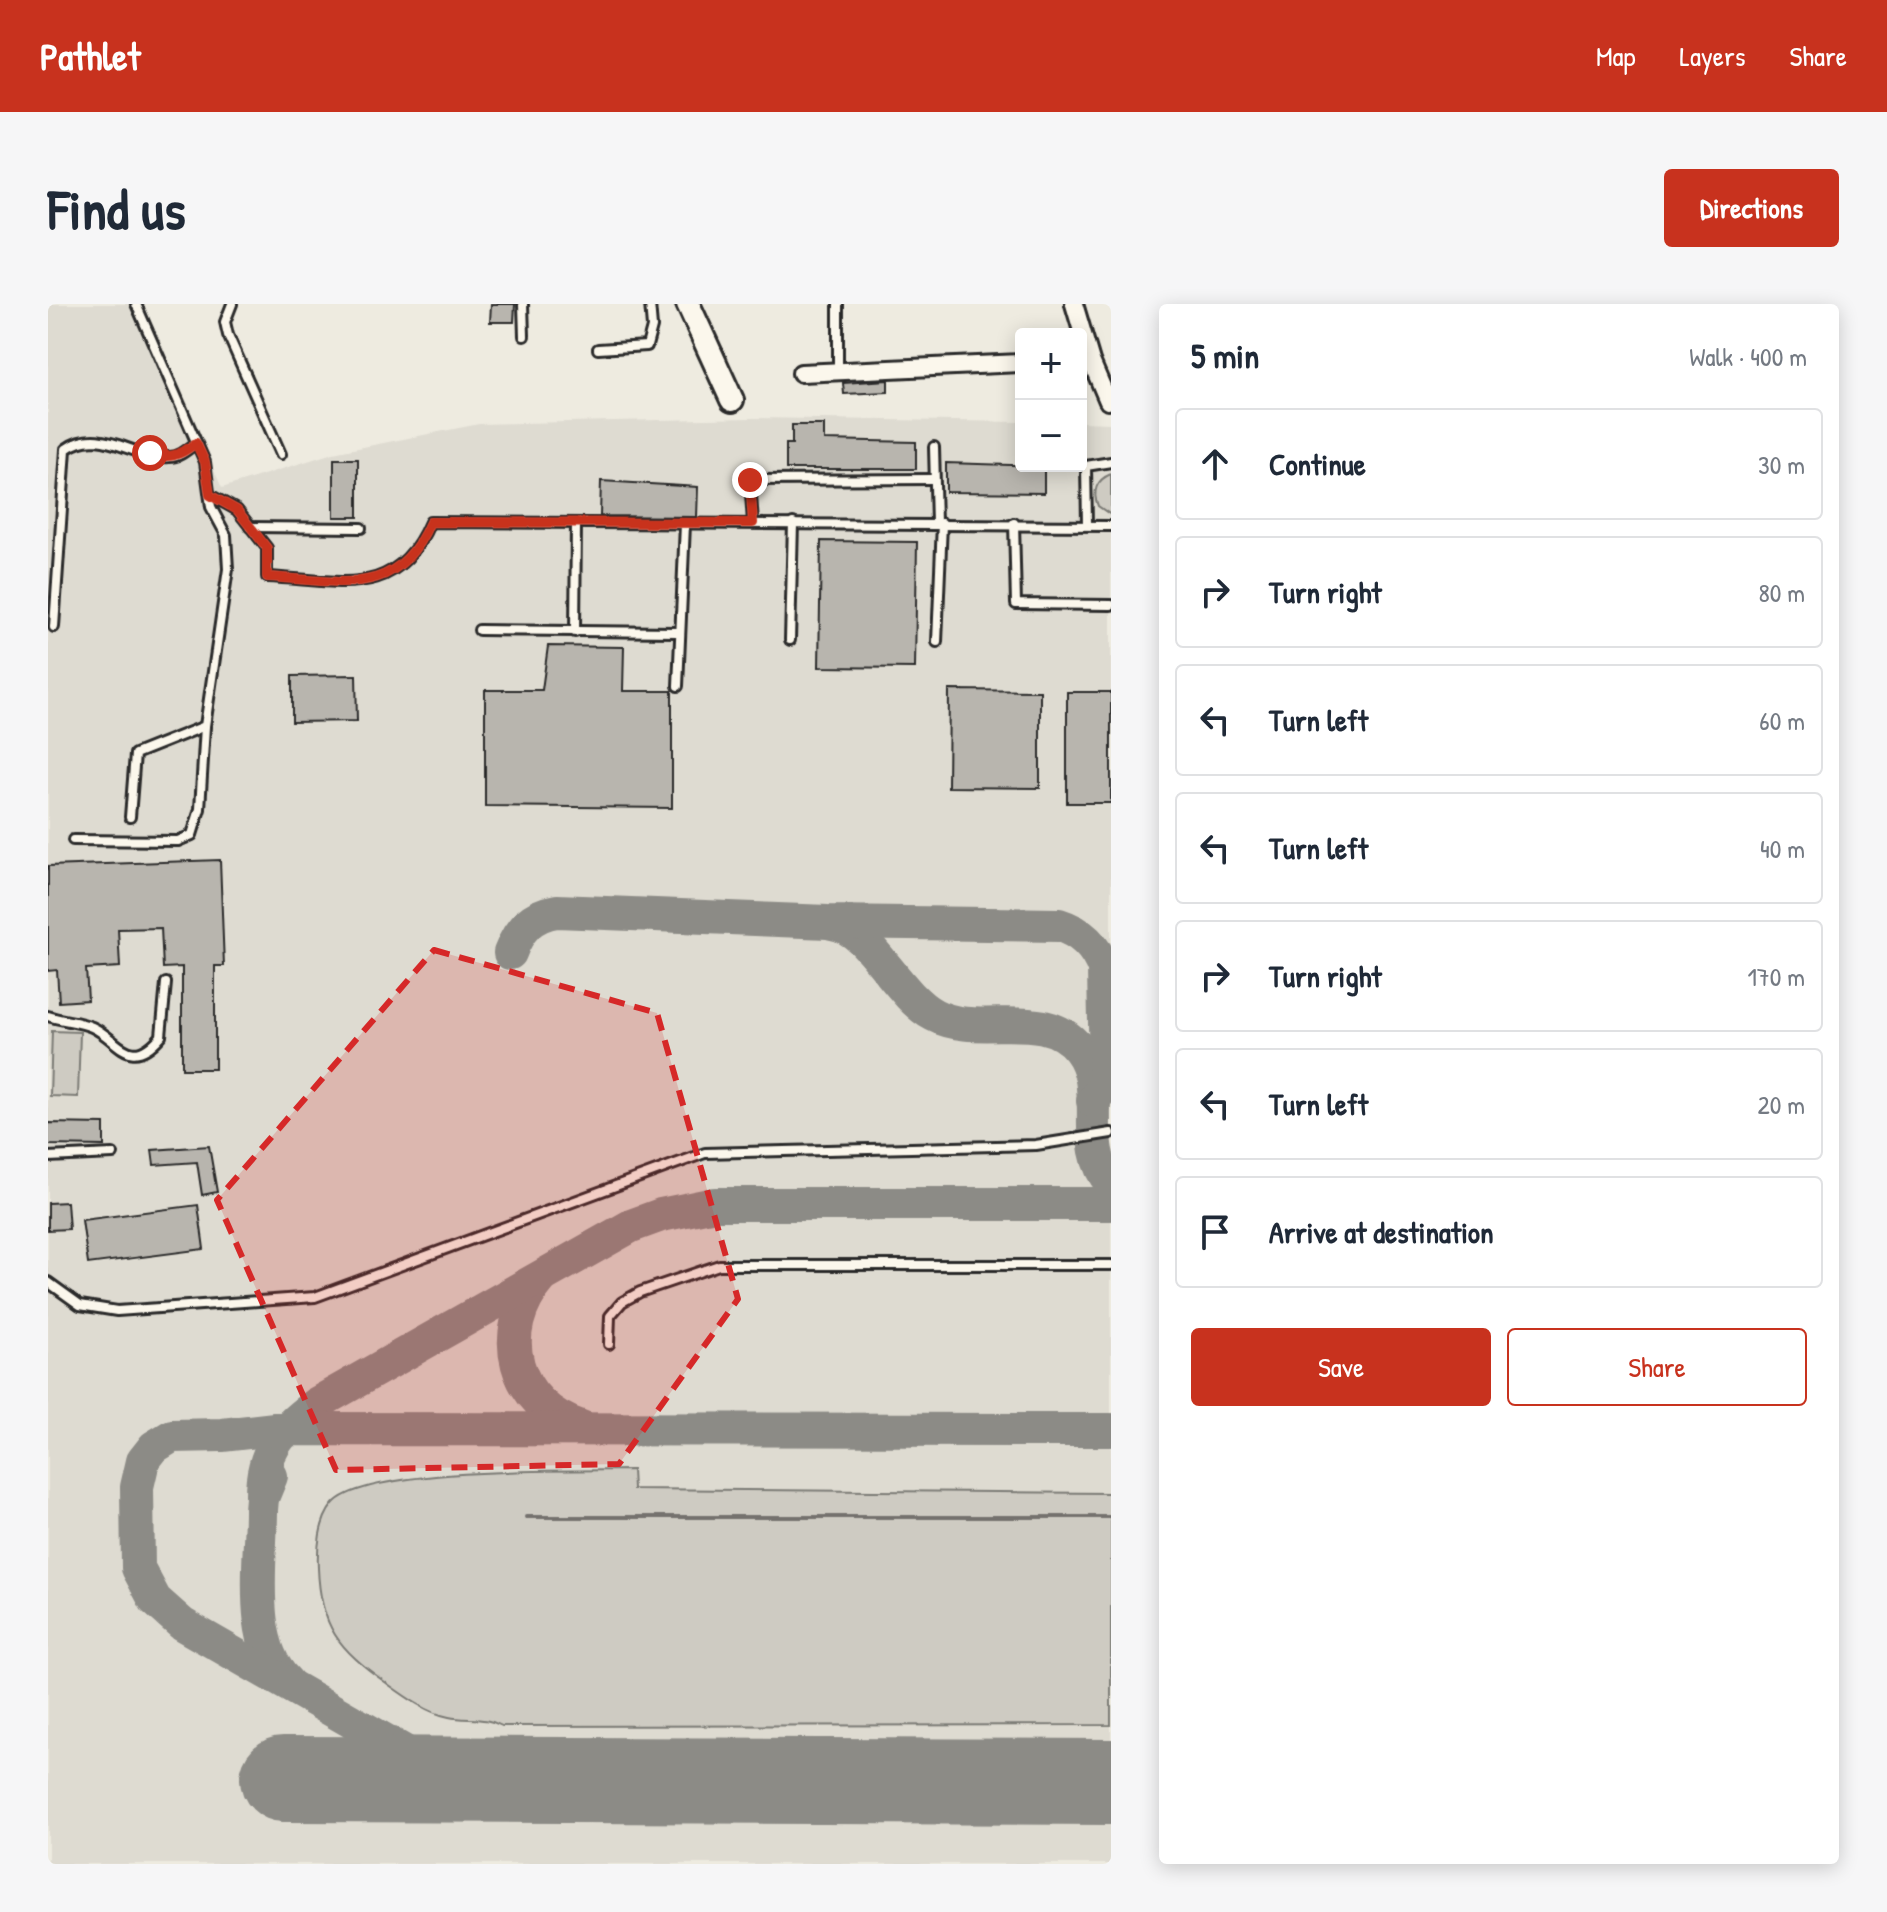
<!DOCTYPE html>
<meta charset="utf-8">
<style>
:root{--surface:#fff;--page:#f6f6f7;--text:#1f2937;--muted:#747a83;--line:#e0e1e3;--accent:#c8321e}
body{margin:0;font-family:"Patrick Hand",sans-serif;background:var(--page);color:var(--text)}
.controls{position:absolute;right:24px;top:24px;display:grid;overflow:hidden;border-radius:8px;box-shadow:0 4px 20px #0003}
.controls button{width:72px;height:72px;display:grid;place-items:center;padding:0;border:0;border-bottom:2px solid var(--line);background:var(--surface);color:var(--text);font:40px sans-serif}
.stop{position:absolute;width:24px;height:24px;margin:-18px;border:6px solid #c8321e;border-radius:50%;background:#fff}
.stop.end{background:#c8321e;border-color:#fff;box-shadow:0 2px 8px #0008}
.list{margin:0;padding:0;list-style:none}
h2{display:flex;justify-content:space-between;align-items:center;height:104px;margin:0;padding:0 32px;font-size:34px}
h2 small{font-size:26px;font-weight:400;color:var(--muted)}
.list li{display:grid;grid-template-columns:52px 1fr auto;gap:24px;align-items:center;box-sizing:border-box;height:112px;margin:0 16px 16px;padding:0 16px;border:2px solid var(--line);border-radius:8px}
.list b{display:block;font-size:30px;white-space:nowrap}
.list em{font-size:26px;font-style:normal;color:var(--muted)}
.actions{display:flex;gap:16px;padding:24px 32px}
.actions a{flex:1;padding:18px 0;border:2px solid var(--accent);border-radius:8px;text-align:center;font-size:28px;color:var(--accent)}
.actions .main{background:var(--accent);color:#fff}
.icon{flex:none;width:44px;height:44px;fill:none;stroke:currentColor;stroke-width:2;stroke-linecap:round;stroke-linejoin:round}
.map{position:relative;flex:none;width:1063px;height:1560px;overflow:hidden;border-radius:8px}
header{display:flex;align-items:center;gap:48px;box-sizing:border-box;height:112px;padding:0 40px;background:var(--accent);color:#fff}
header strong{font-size:38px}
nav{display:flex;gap:44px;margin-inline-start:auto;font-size:28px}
.intro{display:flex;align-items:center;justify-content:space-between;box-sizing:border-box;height:192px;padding:0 48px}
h1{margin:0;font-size:56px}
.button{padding:20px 36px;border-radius:8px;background:var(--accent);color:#fff;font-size:28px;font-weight:700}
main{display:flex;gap:48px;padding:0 48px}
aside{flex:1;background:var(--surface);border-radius:8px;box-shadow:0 4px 20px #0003}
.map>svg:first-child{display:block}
.built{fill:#dedbd1}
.green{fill:#cecbc2;stroke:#7c7b76;stroke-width:2}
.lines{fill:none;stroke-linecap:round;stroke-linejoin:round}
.stream{stroke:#74726e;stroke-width:4}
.taxiway{stroke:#8c8b86;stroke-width:34}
.runway{stroke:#8c8b86;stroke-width:86}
.building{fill:#b8b5ae;stroke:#2b2b2b;stroke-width:2}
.lane-casing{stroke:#2b2b2b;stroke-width:14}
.street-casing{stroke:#2b2b2b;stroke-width:22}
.secondary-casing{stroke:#2b2b2b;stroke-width:28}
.lane{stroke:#fbf7ec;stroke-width:8}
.street{stroke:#fbf7ec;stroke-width:16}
.secondary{stroke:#fbf7ec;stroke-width:22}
.route{stroke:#c8321e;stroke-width:10}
.marked{fill:#d62828;fill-opacity:0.2;stroke:#d62828;stroke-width:6;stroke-dasharray:16 10;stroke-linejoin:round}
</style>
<header>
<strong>Pathlet</strong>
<nav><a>Map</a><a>Layers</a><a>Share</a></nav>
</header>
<div class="intro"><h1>Find us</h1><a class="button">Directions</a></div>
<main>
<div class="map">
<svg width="1063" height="1560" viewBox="0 0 1063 1560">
<rect width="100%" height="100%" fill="#eeebe0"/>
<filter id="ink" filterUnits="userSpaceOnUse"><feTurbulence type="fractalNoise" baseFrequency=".0125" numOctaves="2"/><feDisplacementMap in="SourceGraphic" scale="16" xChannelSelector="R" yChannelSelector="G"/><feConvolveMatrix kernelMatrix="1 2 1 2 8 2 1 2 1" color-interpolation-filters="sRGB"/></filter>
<g filter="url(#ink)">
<polygon class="built" points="0,0 91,0 174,184 285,149 431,120 703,114 973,118 973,162 1033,162 1033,118 1063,119 1063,1560 0,1560"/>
<g class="green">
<path d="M1063 170V211L1050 202C1044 188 1048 176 1063 170Z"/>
<polygon points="4,727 32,728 30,793 2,792"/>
<path d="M584 1166 585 1185 1063 1189V1421L454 1422C437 1412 420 1417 401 1413 379 1409 355 1391 337 1378 291 1345 272 1323 270 1264 269 1245 271 1216 285 1200 317 1162 530 1167 584 1166Z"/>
</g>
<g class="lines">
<polyline class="stream" points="478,1213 1063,1213"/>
<g class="taxiway">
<path d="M784 619C821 623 848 691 886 711 931 735 996 700 1031 745 1062 785 1029 840 1063 879"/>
<path d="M462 649C471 625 483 611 509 607L780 618 1011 621C1034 628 1048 643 1056 665L1058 772 1056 782 1045 797"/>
<path d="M492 975C446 1028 465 1101 533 1123"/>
<path d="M223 1172 214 1194 213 1206C213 1259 199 1339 239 1378"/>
<path d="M214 1194C213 1148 232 1126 268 1100L583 922 613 911 667 900H1063"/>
<polyline points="406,1476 134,1320 107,1296 90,1264 89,1183 95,1157 106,1143 124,1132 174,1131 227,1125 1063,1126"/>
</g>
<polyline class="runway" points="235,1475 1063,1478"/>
</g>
<g class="building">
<polygon points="443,0 467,0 466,18 442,18"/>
<polygon points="840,76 840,88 796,90 795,79"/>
<polygon points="744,121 776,121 776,136 868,138 868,165 738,165 738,140 744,140"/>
<rect x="286" y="155" width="24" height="58"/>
<polygon points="898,159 996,162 996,189 898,188"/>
<polygon points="553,177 650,183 649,213 552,212"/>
<polygon points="773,237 869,238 867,364 771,363"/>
<polygon points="500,342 576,343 575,387 624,387 624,504 437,502 437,386 494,386"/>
<polygon points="308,371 309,417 244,418 244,372"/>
<polygon points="901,386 992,387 992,484 900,483"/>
<rect x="1019" y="388" width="44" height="111"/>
<polygon points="172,556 176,662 167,662 167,765 134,765 134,663 115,664 113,624 70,625 72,663 38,665 40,696 11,698 9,666 0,667 0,562"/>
<polygon points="0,819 56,820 56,842 0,841"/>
<polygon points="161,842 169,888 154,891 149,858 106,861 104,846"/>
<polygon points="19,898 21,925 0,926 0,899"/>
<polygon points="150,901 156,945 40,960 34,916"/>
</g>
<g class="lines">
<defs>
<g id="lane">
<polyline points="184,0 177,18 180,31 233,150"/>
<polyline points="475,0 476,32"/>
<polyline points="550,45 599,42 604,23 602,0"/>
<polyline points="790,65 790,0"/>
<polyline points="886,143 888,219"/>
<path d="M162 191 189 206 219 244V273C291 276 348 298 382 218L1063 222"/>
<polyline points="705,219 702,176 885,175"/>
<polyline points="966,219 968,300 1063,301"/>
<polyline points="1039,220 1038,162 1063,158"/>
<polyline points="202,223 313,224"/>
<path d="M6 323 18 145C52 120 87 156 121 153 132 153 140 145 148 139"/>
<polyline points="431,326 630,328"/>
<polyline points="527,328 528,219"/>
<polyline points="742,336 745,219"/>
<polyline points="889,338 894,219"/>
<polyline points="630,382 637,220"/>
<polyline points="82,513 87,450 157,422 180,265 178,231 163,203 157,158 88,0"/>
<polyline points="25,536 130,537 144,531 152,505 157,422"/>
<path d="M0 712C14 717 30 717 44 723 71 735 81 769 113 732L118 679"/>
<polyline points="0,853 65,850"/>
<polyline points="0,978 32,1001 69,1007 267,993 657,849 988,841 1063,829"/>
<polyline points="561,1040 562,1012 574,998 592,988 671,961 1063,961"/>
</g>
<g id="street">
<polyline points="1026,0 1043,57 1060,97"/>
<polyline points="753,69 973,59"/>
</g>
<polyline id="secondary" points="640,0 684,96"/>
</defs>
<use href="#lane" class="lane-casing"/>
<use href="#street" class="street-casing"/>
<use href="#secondary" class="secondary-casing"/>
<use href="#lane" class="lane"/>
<use href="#street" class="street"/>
<use href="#secondary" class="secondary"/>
</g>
</g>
<g class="lines" filter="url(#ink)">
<path class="route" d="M102 149C122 155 131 152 148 139L157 158 162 191 189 206 219 244V273C291 276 348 298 382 218L705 219 702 176"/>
</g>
<path class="marked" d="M386 646 609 709 690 995 571 1160 288 1166 169 896Z"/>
</svg>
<div class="controls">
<button>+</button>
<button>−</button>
</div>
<div class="stop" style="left:102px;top:149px"></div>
<div class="stop end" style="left:702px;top:176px"></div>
</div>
<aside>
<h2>5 min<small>Walk · 400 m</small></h2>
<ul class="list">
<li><svg class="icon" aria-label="ahead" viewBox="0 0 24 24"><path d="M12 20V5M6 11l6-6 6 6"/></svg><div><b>Continue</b></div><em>30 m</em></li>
<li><svg class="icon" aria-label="right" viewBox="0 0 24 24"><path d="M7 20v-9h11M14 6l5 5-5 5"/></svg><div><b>Turn right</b></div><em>80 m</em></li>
<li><svg class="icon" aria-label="left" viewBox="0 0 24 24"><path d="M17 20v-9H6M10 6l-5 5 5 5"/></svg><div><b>Turn left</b></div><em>60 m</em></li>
<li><svg class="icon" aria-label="left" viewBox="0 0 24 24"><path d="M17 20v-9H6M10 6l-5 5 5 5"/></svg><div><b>Turn left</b></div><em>40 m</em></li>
<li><svg class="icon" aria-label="right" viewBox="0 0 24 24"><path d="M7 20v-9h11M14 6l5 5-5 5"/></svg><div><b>Turn right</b></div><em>170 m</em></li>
<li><svg class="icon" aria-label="left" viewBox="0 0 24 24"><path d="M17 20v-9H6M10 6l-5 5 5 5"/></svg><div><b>Turn left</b></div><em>20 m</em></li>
<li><svg class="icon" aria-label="arrive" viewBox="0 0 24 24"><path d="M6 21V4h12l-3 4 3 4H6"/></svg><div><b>Arrive at destination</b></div></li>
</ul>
<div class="actions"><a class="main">Save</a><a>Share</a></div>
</aside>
</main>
